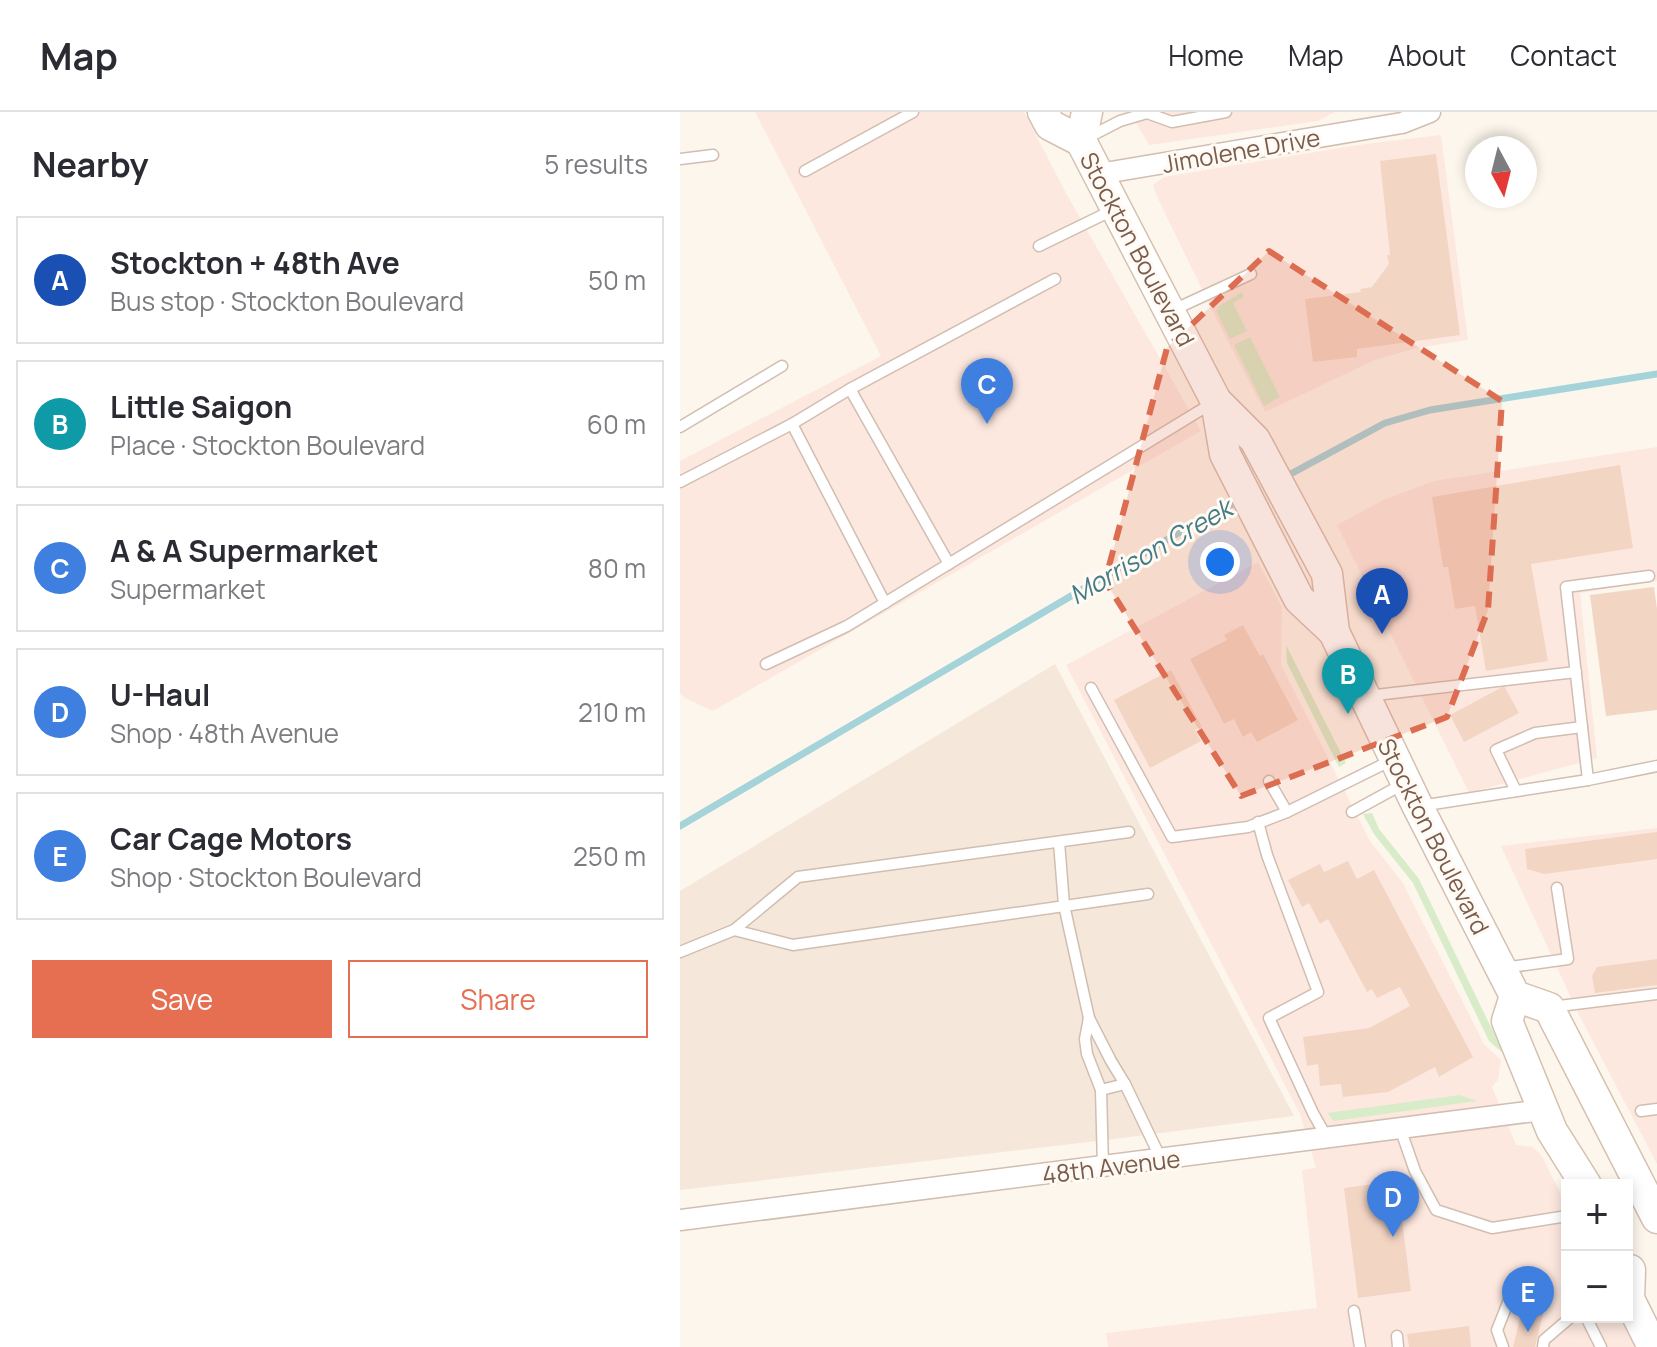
<!DOCTYPE html>
<meta charset="utf-8">
<style>
:root{--surface:#fff;--page:#f2f2f3;--text:#2b2b33;--muted:#7c7c81;--line:#e1e1e2;--accent:#e76f51}
body{margin:0;font-family:Manrope,sans-serif;background:var(--page);color:var(--text)}
.controls{position:absolute;right:24px;bottom:24px;display:grid;overflow:hidden;border-radius:0px;box-shadow:0 4px 12px #0003}
.controls button{width:72px;height:72px;display:grid;place-items:center;padding:0;border:0;border-bottom:2px solid var(--line);background:var(--surface);color:var(--text);font:40px sans-serif}
.compass{position:absolute;left:785px;top:24px;width:72px;height:72px;border-radius:50%;background:var(--surface);box-shadow:0 4px 12px #0003;rotate:173deg}
.you{position:absolute;left:540px;top:450px;width:28px;height:28px;margin:-20px;border:6px solid #fff;border-radius:50%;background:#1a73e8;box-shadow:0 0 0 12px #1a73e833}
.badge{display:grid;place-items:center;width:52px;height:52px;border-radius:50%;background:var(--accent);color:#fff;font-size:26px;font-weight:700}
.pin{position:absolute;translate:-50% -66px;filter:drop-shadow(0 2px 4px #0008)}
.pin::after{content:'';position:absolute;top:42px;width:28px;height:24px;background:inherit;clip-path:polygon(0 0,100% 0,50% 100%)}
.list{margin:0;padding:0;list-style:none}
h2{display:flex;justify-content:space-between;align-items:center;height:104px;margin:0;padding:0 32px;font-size:34px}
h2 small{font-size:26px;font-weight:400;color:var(--muted)}
.list li{display:grid;grid-template-columns:52px 1fr auto;gap:24px;align-items:center;box-sizing:border-box;height:128px;margin:0 16px 16px;padding:0 16px;border:2px solid var(--line);border-radius:0px}
.list b{display:block;font-size:30px;white-space:nowrap}
.list p{margin:0;font-size:26px;white-space:nowrap;color:var(--muted)}
.list em{font-size:26px;font-style:normal;color:var(--muted)}
.actions{display:flex;gap:16px;padding:24px 32px}
.actions a{flex:1;padding:18px 0;border:2px solid var(--accent);border-radius:0px;text-align:center;font-size:28px;color:var(--accent)}
.actions .main{background:var(--accent);color:#fff}
.map{position:relative;flex:none;width:977px;height:1235px;overflow:hidden}
header{display:flex;align-items:center;gap:48px;box-sizing:border-box;height:112px;padding:0 40px;background:var(--surface);border-bottom:2px solid var(--line)}
header strong{font-size:38px}
nav{display:flex;gap:44px;margin-inline-start:auto;font-size:28px}
main{display:flex}
aside{flex:1;background:var(--surface)}
.map>svg:first-child{display:block}
.residential{fill:#f5e8da}
.commercial{fill:#fde8e0}
.green{fill:#d8ecc9}
.lines{fill:none;stroke-linecap:round;stroke-linejoin:round}
.stream{stroke:#a5d3da;stroke-width:7}
.building{fill:#f3d5c3}
.service-casing{stroke:#d1beb0;stroke-width:13}
.minor-casing{stroke:#d1beb0;stroke-width:23}
.secondary-casing{stroke:#d6c0b0;stroke-width:33}
.service{stroke:#fff;stroke-width:10}
.minor{stroke:#fff;stroke-width:20}
.secondary{stroke:#fff;stroke-width:30}
.marked{fill:#dc6d51;fill-opacity:0.2;stroke:#dc6d51;stroke-width:6;stroke-dasharray:16 10;stroke-linejoin:round}
.labels{text-anchor:middle;dominant-baseline:central;stroke-width:6;stroke-linejoin:round;paint-order:stroke}
.street-label{font-size:24px;fill:#7a5c4d;stroke:#fffaf3}
.water-label{font-size:26px;font-style:italic;fill:#437c86;stroke:#fffaf3}
</style>
<header>
<strong>Map</strong>
<nav><a>Home</a><a>Map</a><a>About</a><a>Contact</a></nav>
</header>
<main>
<aside>
<h2>Nearby<small>5 results</small></h2>
<ul class="list">
<li><span class="badge" style="background:#1a4fb4">A</span><div><b>Stockton + 48th Ave</b><p>Bus stop · Stockton Boulevard</p></div><em>50 m</em></li>
<li><span class="badge" style="background:#0f9aa8">B</span><div><b>Little Saigon</b><p>Place · Stockton Boulevard</p></div><em>60 m</em></li>
<li><span class="badge" style="background:#3f7fe0">C</span><div><b>A &amp; A Supermarket</b><p>Supermarket</p></div><em>80 m</em></li>
<li><span class="badge" style="background:#3f7fe0">D</span><div><b>U-Haul</b><p>Shop · 48th Avenue</p></div><em>210 m</em></li>
<li><span class="badge" style="background:#3f7fe0">E</span><div><b>Car Cage Motors</b><p>Shop · Stockton Boulevard</p></div><em>250 m</em></li>
</ul>
<div class="actions"><a class="main">Save</a><a>Share</a></div>
</aside>
<div class="map">
<svg width="977" height="1235" viewBox="0 0 977 1235">
<rect width="100%" height="100%" fill="#fdf6ec"/>
<polygon class="residential" points="375,552 614,1004 434,1027 0,1078 0,779"/>
<g class="commercial">
<polygon points="75,0 344,0 387,83 521,319 33,599 5,586 0,581 0,349 201,244"/>
<polygon points="450,0 655,0 638,9 469,33"/>
<polygon points="761,23 788,228 737,236 695,248 585,300 540,214 478,87 473,73 484,65 685,32"/>
<polygon points="977,335 977,469 900,481 917,646 789,681 657,413 703,388 754,369"/>
<polygon points="578,450 602,495 601,553 690,729 723,771 804,932 821,948 818,968 812,975 836,1033 853,1035 862,1044 887,1095 887,1205 943,1205 958,1235 428,1235 426,1221 637,1196 622,1058 636,1056 620,1002 386,553"/>
<polygon points="977,716 977,1052 898,901 821,734"/>
</g>
<g class="green">
<polygon points="562,180 564,185 553,191 567,219 550,227 536,199 539,194"/>
<polygon points="570,225 600,285 584,294 554,233"/>
<polygon points="606,533 666,651 659,655 607,551"/>
<polygon points="692,701 699,717 739,767 824,942 809,929 733,771 694,722 683,702"/>
<polygon points="780,983 797,989 654,1009 647,1001"/>
</g>
<g class="lines">
<g class="stream">
<polyline points="605,365 705,311 750,298 977,262"/>
<polyline points="0,714 500,420 562,387"/>
</g>
</g>
<g class="building">
<polygon points="756,42 780,223 677,237 677,245 633,250 625,187 681,180 680,177 692,175 709,152 707,143 710,143 700,49"/>
<polygon points="940,353 953,436 851,452 868,549 806,559 795,494 775,497 768,455 763,455 752,385"/>
<polygon points="974,475 977,497 977,598 926,604 910,483"/>
<polygon points="563,513 580,544 583,542 618,608 577,630 571,620 563,625 554,607 544,612 510,547 547,528 544,523"/>
<polygon points="491,558 522,615 515,618 521,629 470,656 434,588"/>
<polygon points="824,574 839,601 784,630 770,603"/>
<polygon points="977,720 977,747 864,762 847,757 845,737"/>
<polygon points="668,749 677,767 694,758 793,945 759,965 755,955 708,980 663,985 661,972 640,974 638,952 627,954 623,925 689,916 730,894 720,875 697,886 692,877 687,880 648,807 640,812 629,791 622,795 608,768 640,752 644,760"/>
<polygon points="977,847 977,873 915,881 912,864 917,855"/>
<polygon points="717,1069 731,1179 678,1186 664,1076"/>
<polygon points="845,1185 866,1190 855,1235 833,1235"/>
<polygon points="789,1214 791,1235 729,1235 727,1222"/>
</g>
<g class="lines">
<defs>
<g id="service">
<polyline points="407,26 440,9 467,1 492,10 546,0"/>
<polyline points="0,47 33,43"/>
<polyline points="125,59 233,0"/>
<polyline points="359,134 433,98"/>
<polyline points="491,199 571,162"/>
<polyline points="170,277 269,452"/>
<polyline points="112,312 205,491"/>
<polyline points="0,315 102,254"/>
<polyline points="0,370 112,312 170,277 375,167"/>
<polyline points="86,552 167,514 534,290"/>
<polyline points="411,576 492,725 568,715 607,700 712,648"/>
<polyline points="687,584 896,560"/>
<polyline points="908,668 886,475 969,464"/>
<polyline points="589,669 607,700"/>
<polyline points="836,679 816,638 855,621 902,615"/>
<polyline points="740,694 908,668 977,654"/>
<polyline points="672,700 723,672"/>
<polyline points="578,710 587,743 638,880 589,906 633,1001 647,1026"/>
<polyline points="379,730 384,793 409,906 431,949 445,972 481,1047"/>
<polyline points="54,818 113,833 468,782"/>
<polyline points="0,840 54,818 118,765 449,720"/>
<polyline points="823,856 888,847 877,776"/>
<polyline points="871,895 977,882"/>
<polyline points="409,906 405,927 407,942 421,978 423,1055"/>
<polyline points="421,978 445,972"/>
<polyline points="961,999 977,997"/>
<polyline points="720,1016 735,1059 756,1098 812,1116 887,1104"/>
<polyline points="674,1199 680,1235"/>
<polyline points="906,1205 921,1235"/>
<polyline points="717,1224 718,1235"/>
<polyline points="823,1235 817,1218 833,1178"/>
<polyline points="863,1235 864,1228 891,1205"/>
</g>
<g id="minor">
<polyline points="419,62 722,11 750,0"/>
<polyline points="0,1108 862,998"/>
</g>
<g id="secondary">
<polyline points="363,0 370,13 401,29 536,289 545,342 619,487 654,520"/>
<polyline points="401,29 407,0"/>
<polyline points="536,289 575,328 647,462 654,520 738,695 835,884 869,896 977,1106"/>
<polyline points="835,884 827,909 872,1019 906,1073"/>
<polyline points="950,1158 949,1187 973,1235"/>
</g>
</defs>
<use href="#service" class="service-casing"/>
<use href="#minor" class="minor-casing"/>
<use href="#secondary" class="secondary-casing"/>
<use href="#service" class="service"/>
<use href="#minor" class="minor"/>
<use href="#secondary" class="secondary"/>
</g>
<path class="marked" d="M589 139 822 289 808 498 767 605 561 684 425 469 487 236Z"/>
<g class="labels">
<g class="street-label">
<text transform="translate(561 38) rotate(-10)">Jimolene Drive</text>
<text transform="translate(458 137) rotate(62)">Stockton Boulevard</text>
<text transform="translate(754 724) rotate(63)">Stockton Boulevard</text>
<text transform="translate(431 1054) rotate(-7)">48th Avenue</text>
</g>
<g class="water-label">
<text transform="translate(470 439) rotate(-30)">Morrison Creek</text>
</g>
</g>
</svg>
<div class="controls">
<button>+</button>
<button>−</button>
</div>
<svg class="compass" viewBox="-18 -18 36 36"><path d="M0-13l5 13h-10z" fill="#e53935"/><path d="M0 13l5-13h-10z" fill="#7c7c81"/></svg>
<div class="you"></div>
<div class="pin badge" style="left:702px;top:522px;background:#1a4fb4">A</div>
<div class="pin badge" style="left:668px;top:602px;background:#0f9aa8">B</div>
<div class="pin badge" style="left:307px;top:312px;background:#3f7fe0">C</div>
<div class="pin badge" style="left:713px;top:1125px;background:#3f7fe0">D</div>
<div class="pin badge" style="left:848px;top:1220px;background:#3f7fe0">E</div>
</div>
</main>
